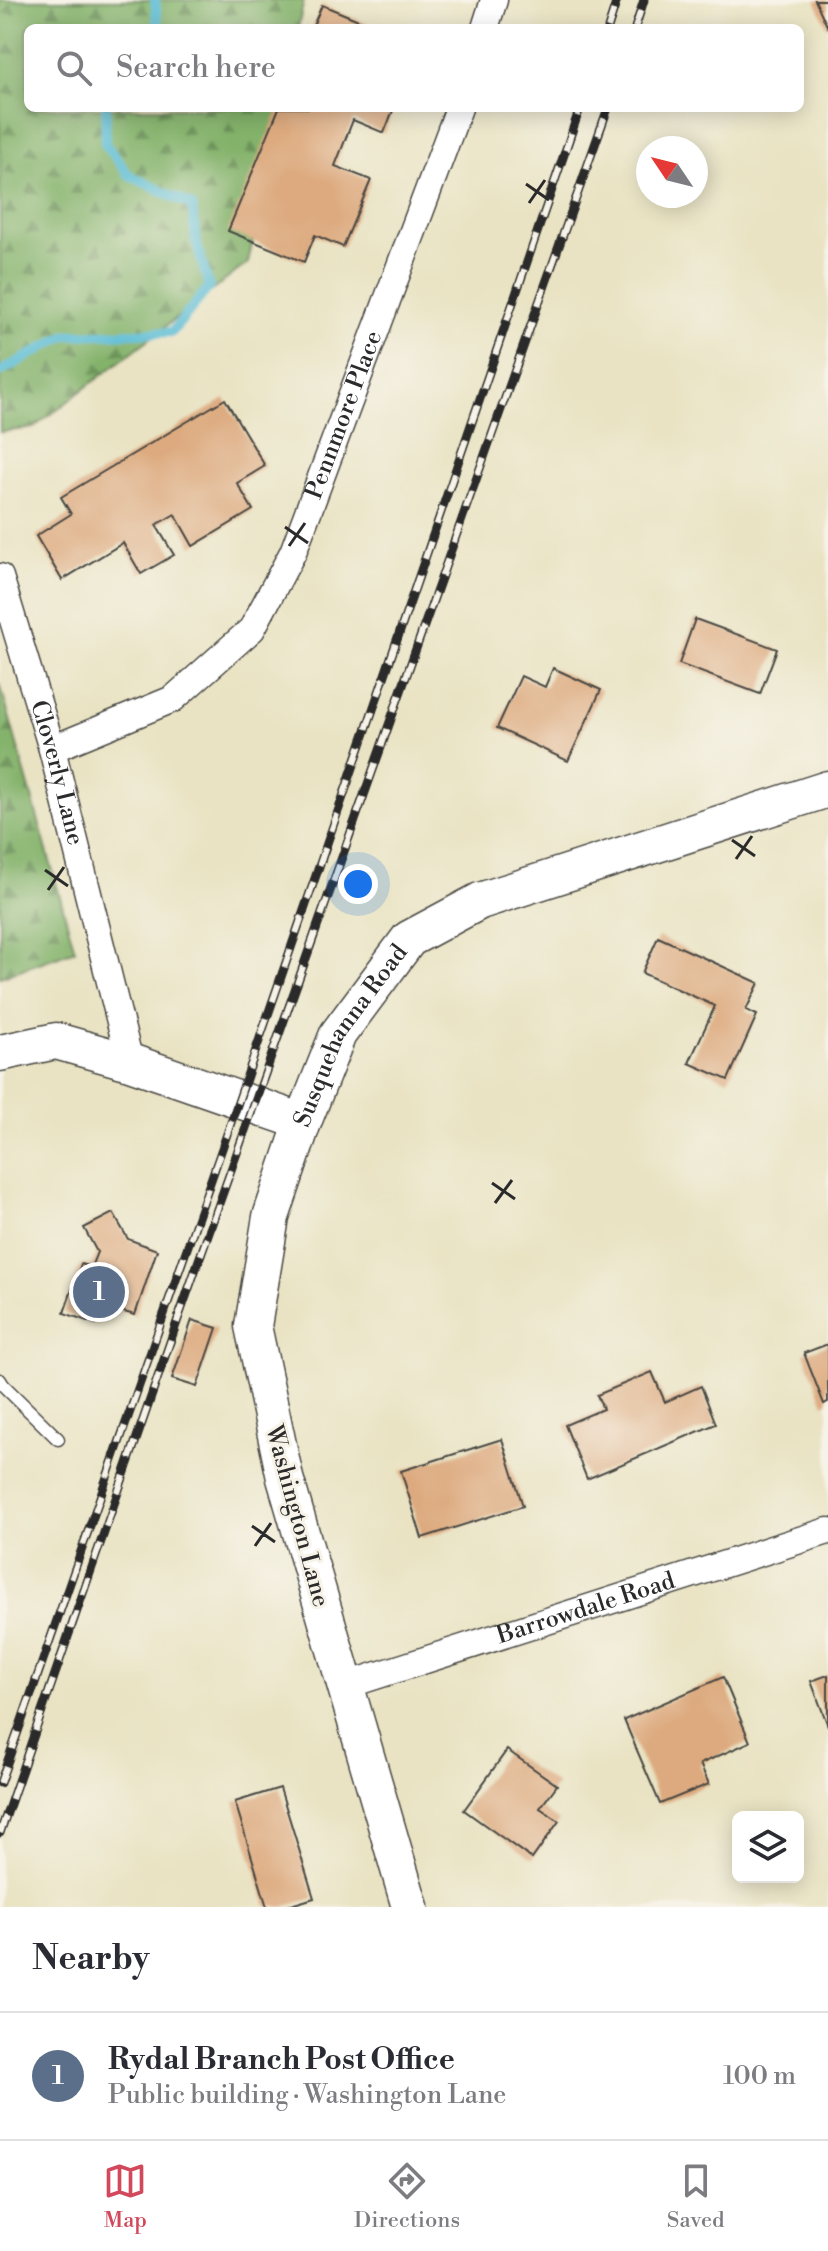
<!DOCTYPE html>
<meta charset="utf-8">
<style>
:root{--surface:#fff;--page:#f7f7f7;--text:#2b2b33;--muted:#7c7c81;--line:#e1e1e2;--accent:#d1495b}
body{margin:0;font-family:"Libre Bodoni",serif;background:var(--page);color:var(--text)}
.controls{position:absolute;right:24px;bottom:24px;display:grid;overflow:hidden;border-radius:12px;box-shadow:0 4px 20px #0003}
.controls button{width:72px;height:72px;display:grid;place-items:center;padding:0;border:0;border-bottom:2px solid var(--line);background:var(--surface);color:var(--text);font:40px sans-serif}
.compass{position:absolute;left:636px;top:136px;width:72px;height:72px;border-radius:50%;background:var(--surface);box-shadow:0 4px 20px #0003;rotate:305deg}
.you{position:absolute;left:358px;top:884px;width:28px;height:28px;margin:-20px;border:6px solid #fff;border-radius:50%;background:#1a73e8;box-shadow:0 0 0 12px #1a73e833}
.badge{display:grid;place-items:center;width:52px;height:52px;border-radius:50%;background:var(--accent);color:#fff;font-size:26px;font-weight:700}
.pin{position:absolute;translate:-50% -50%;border:4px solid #fff;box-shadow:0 2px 8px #0006}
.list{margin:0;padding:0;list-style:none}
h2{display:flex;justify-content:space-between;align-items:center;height:104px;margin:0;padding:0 32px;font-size:34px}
h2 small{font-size:26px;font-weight:400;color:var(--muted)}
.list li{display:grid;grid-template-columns:52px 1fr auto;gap:24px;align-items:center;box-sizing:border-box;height:128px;padding:0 32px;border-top:2px solid var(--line)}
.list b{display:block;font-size:30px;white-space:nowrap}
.list p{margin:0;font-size:26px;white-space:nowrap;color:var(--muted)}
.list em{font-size:26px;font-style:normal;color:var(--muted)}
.icon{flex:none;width:44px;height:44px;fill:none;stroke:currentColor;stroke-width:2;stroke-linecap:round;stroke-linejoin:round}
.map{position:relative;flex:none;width:828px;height:1907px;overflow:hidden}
.search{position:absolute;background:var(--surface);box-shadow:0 4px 20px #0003;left:24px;right:24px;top:24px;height:88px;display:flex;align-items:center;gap:20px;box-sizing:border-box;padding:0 28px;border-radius:12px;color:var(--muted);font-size:30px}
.sheet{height:232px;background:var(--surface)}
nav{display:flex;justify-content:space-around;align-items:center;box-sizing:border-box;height:112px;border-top:2px solid var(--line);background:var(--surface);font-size:22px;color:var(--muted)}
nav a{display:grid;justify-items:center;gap:4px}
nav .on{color:var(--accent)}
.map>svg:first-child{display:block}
.forest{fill:url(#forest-firs);stroke:#576e4b;stroke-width:2}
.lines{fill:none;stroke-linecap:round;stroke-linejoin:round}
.stream{stroke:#56bbd4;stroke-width:10}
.building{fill:#ddaa7f}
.lane-casing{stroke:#484742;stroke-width:15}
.street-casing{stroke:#484742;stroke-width:29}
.secondary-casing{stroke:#484742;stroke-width:39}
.lane{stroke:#fff;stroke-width:12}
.street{stroke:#fff;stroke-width:26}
.secondary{stroke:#fff;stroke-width:36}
.rail-casing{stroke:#2b2b2b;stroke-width:9}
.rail{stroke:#f7f3e8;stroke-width:6;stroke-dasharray:18;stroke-linecap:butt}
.ticks{fill:none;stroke:#2b2b2b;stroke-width:3}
.labels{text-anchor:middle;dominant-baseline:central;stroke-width:6;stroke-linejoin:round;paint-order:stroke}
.street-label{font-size:24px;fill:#2b2b2b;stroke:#f7f3e8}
</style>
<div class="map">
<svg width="828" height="1907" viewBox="0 0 828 1907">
<defs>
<pattern id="forest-firs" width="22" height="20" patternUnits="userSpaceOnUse" patternTransform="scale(2)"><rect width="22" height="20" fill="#83b26b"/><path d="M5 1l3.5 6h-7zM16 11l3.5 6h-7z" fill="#6b9158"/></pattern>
</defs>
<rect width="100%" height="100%" fill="#f7f3e8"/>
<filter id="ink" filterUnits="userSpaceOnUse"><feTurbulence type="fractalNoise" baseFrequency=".0125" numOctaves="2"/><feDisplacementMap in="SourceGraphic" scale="16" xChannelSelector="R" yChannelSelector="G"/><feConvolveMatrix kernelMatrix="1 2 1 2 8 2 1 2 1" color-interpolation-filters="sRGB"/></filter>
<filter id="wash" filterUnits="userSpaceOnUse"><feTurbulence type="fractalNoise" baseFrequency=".006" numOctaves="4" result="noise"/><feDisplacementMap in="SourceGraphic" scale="32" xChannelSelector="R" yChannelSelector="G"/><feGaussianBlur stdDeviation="1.8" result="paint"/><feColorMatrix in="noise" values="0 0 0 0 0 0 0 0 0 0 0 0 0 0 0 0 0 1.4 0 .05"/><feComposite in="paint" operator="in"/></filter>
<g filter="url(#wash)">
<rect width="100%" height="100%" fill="#e9e3c3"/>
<g class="forest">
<polygon points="0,0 304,0 298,28 28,28 28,108 281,108 248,263 33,428 0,432"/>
<polygon points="0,684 75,950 0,977"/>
</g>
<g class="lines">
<g class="stream">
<polyline points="155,0 158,28"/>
<polyline points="0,372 66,335 172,332 209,287 196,241 192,206 129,175 105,144 106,108"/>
</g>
</g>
<g id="blocks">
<g class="building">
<polygon points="815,0 828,0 828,28"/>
<polygon points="322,5 378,28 312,28"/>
<polygon points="279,108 394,108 384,133 353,120 335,166 371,180 343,247 315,235 304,262 228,231"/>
<polygon points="225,399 265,466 237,483 253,510 193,546 175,514 156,525 174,555 141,574 123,543 62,580 36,536 71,514 61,497"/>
<polygon points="695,619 777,649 760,694 679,664"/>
<polygon points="553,668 601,690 568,761 497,728 521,676 545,687"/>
<polygon points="658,937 759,983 746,1010 757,1015 728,1080 689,1063 715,1006 642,973"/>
<polygon points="113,1213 128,1239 157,1250 135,1315 102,1306 96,1324 64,1313 81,1264 91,1267 97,1252 84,1228"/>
<polygon points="192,1320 217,1328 197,1387 172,1379"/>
<polygon points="828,1344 828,1402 824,1404 804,1353"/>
<polygon points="652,1372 665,1402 701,1386 716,1424 587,1479 565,1425 603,1409 597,1395"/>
<polygon points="502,1439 523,1506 422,1538 401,1471"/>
<polygon points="828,1675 828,1726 811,1681"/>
<polygon points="723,1677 750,1742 700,1764 709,1784 660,1804 624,1720"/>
<polygon points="507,1750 557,1785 540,1808 559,1821 532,1859 464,1810"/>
<polygon points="280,1788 314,1898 284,1907 267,1907 235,1802"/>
</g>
</g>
</g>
<g filter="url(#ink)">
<use href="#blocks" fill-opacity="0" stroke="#484742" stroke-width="2"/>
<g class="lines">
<defs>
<polyline id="lane" points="0,1380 3,1385 58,1439"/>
<g id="street">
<polyline points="485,28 494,0"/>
<path id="s1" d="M0 577 52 749 130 1062"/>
<path id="s2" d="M52 749 173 699 252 629 293 552 459 108"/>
<path id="s3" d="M344 1686 828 1531"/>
</g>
<g id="secondary">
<polyline points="0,1053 56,1041 130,1062 303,1122"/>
<path id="s4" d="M410 1907 285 1478 253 1326 271 1217 303 1122 338 1034 409 939 480 901 828 789"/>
</g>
</defs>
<use href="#lane" class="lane-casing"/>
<use href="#street" class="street-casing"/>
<use href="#secondary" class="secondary-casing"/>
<use href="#lane" class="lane"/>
<use href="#street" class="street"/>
<use href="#secondary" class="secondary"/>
<defs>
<g id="rail">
<polyline points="608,28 617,0"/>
<polyline points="635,28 644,0"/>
<polyline points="0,1783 227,1134 580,108"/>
<polyline points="0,1833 178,1319 608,108"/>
</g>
</defs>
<use href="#rail" class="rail-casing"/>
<use href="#rail" class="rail"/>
</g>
</g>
<path class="ticks" d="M526 184 549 200M529 203 545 180M285 527 308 543M289 546 305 523M732 840 755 856M736 859 752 836M45 870 68 886M48 890 64 867M492 1183 515 1199M495 1203 512 1180M252 1526 275 1542M255 1546 271 1523"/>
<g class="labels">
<g class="street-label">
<text stroke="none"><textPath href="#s2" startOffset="470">Pennmore Place</textPath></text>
<text stroke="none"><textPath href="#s1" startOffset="204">Cloverly Lane</textPath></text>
<text stroke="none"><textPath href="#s4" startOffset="912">Susquehanna Road</textPath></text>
<text transform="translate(297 1516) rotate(75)">Washington Lane</text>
<text stroke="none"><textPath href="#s3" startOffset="254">Barrowdale Road</textPath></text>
</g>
</g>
</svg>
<div class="controls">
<button><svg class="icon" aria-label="layers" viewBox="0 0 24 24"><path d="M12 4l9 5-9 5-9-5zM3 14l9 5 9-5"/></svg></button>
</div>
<svg class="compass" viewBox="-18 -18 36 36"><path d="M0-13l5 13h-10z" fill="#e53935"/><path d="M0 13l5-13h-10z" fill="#7c7c81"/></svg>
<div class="you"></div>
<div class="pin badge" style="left:99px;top:1292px;background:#5c6f8a">1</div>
<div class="search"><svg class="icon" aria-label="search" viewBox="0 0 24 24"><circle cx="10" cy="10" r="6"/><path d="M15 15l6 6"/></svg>Search here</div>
</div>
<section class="sheet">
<h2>Nearby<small></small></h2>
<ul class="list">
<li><span class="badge" style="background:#5c6f8a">1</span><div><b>Rydal Branch Post Office</b><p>Public building · Washington Lane</p></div><em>100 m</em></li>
</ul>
</section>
<nav>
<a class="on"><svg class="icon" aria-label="map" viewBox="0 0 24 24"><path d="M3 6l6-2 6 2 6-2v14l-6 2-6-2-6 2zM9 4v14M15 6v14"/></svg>Map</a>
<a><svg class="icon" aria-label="directions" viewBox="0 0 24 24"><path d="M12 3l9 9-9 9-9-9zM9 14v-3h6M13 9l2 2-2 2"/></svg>Directions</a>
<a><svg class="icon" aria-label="saved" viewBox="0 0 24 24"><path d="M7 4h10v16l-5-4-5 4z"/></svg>Saved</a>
</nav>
